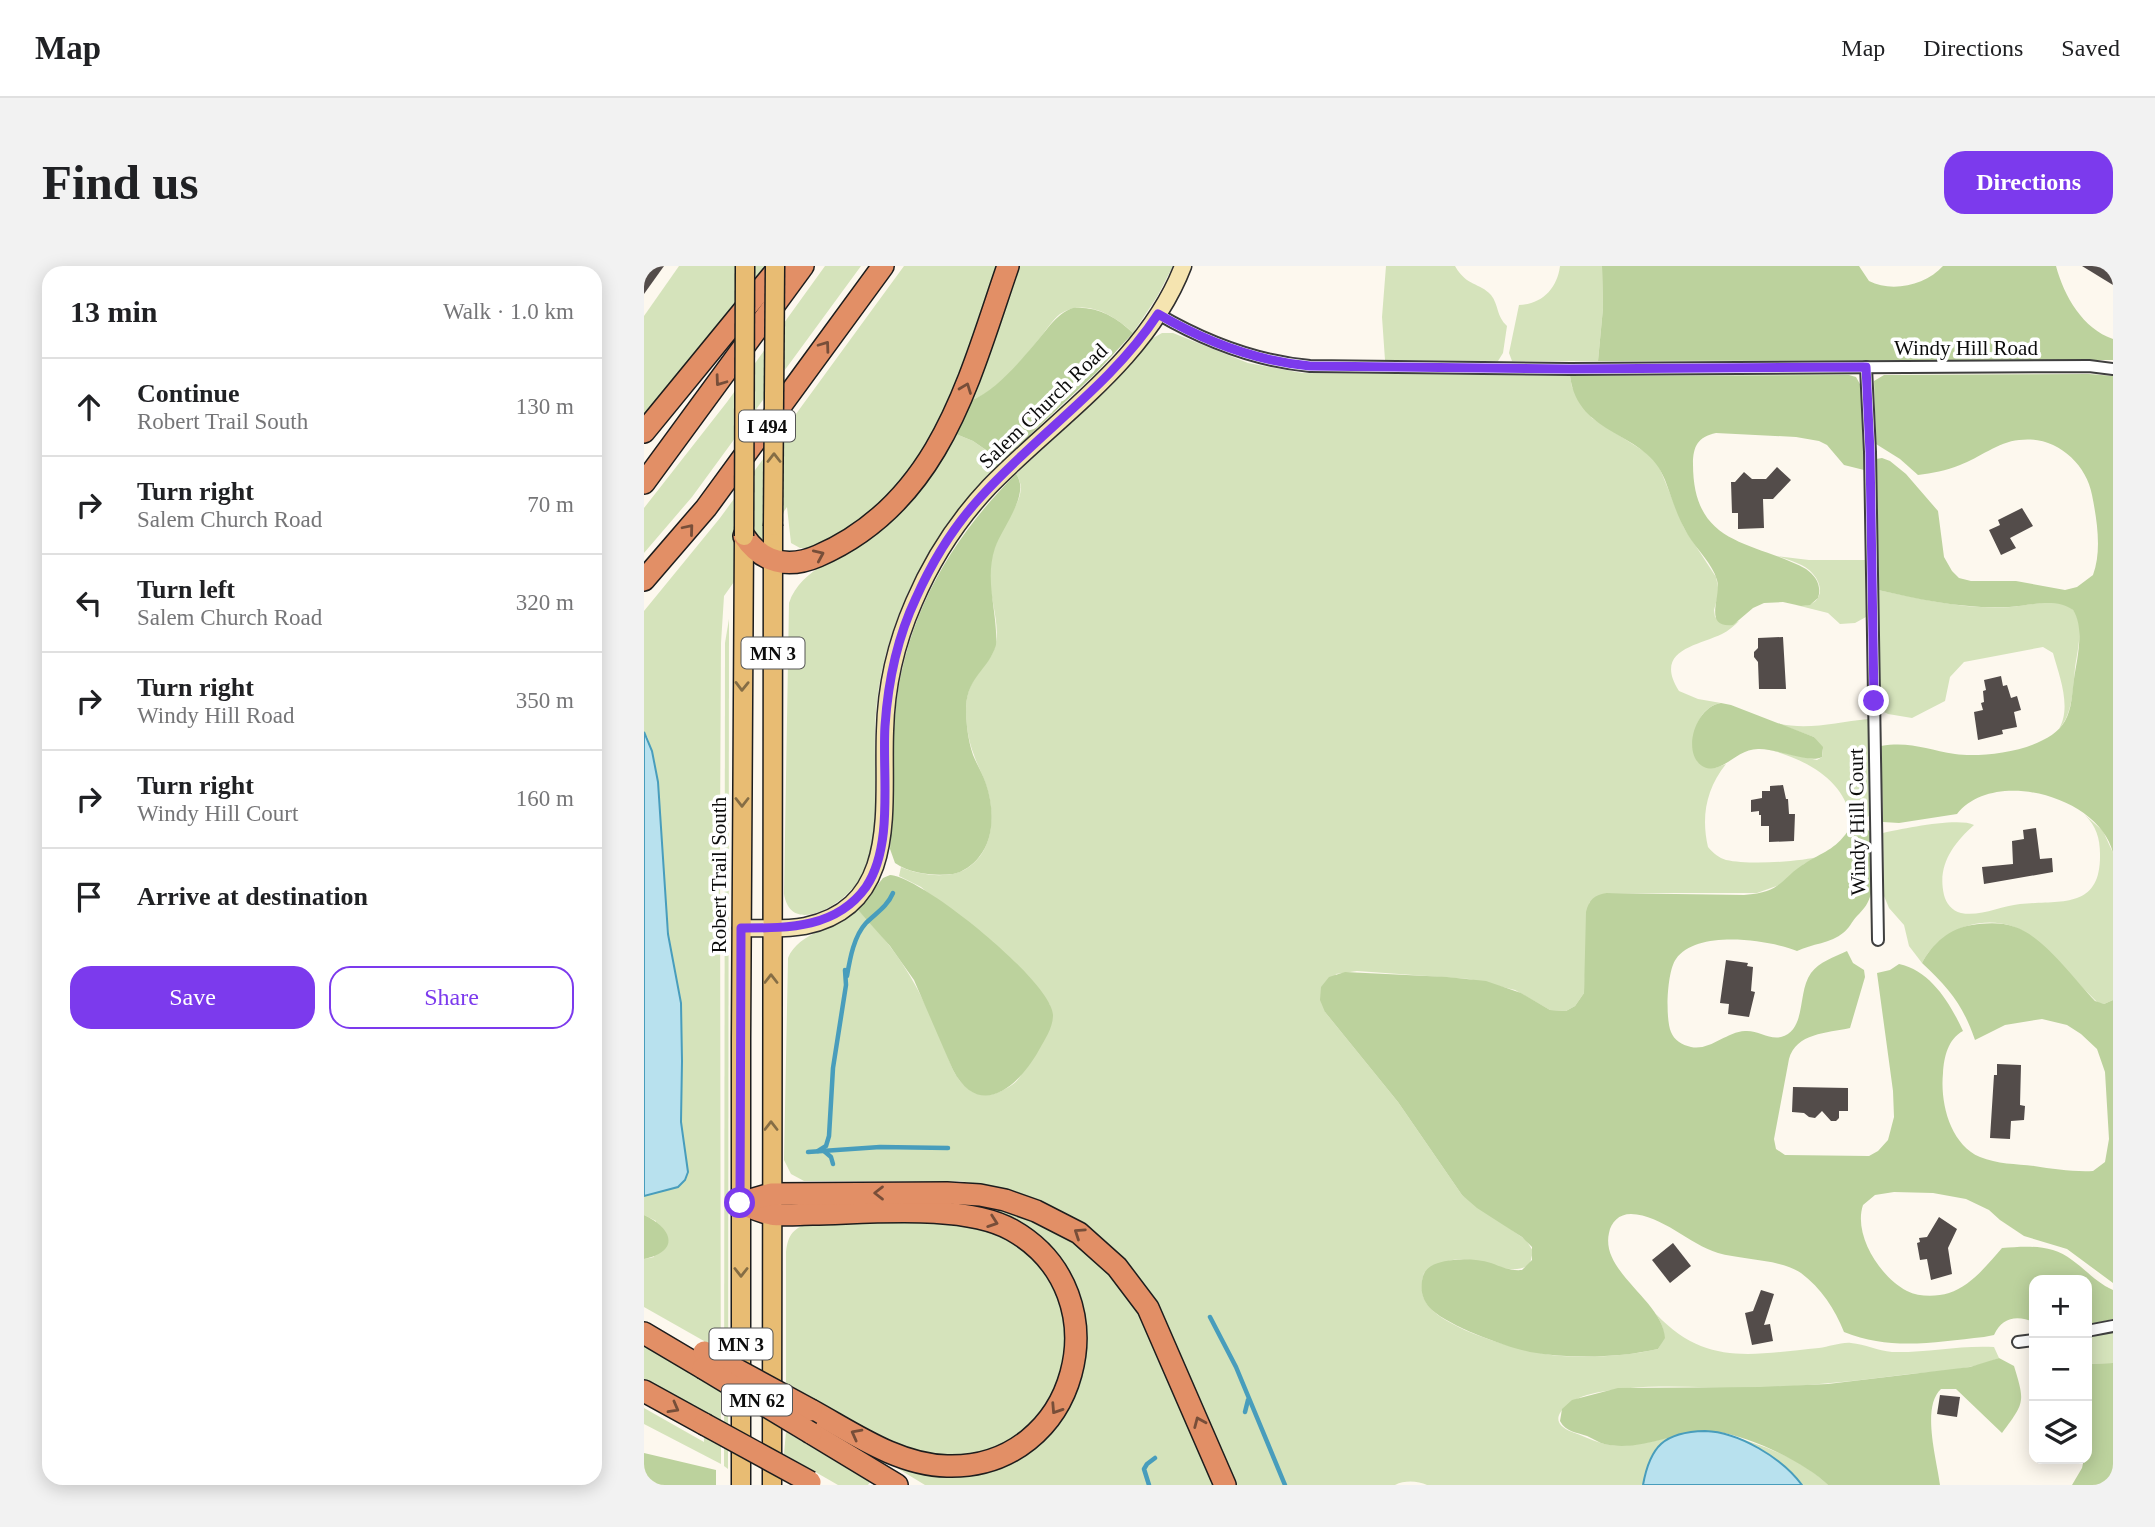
<!DOCTYPE html>
<meta charset="utf-8">
<style>
:root{--surface:#fff;--page:#f2f2f2;--text:#202124;--muted:#757577;--line:#e0e0e0;--accent:#7c3aed}
body{margin:0;font-family:"Times New Roman",serif;background:var(--page);color:var(--text)}
.controls{position:absolute;right:21px;bottom:21px;display:grid;overflow:hidden;border-radius:14px;box-shadow:0 4px 18px #0003}
.controls button{width:63px;height:63px;display:grid;place-items:center;padding:0;border:0;border-bottom:2px solid var(--line);background:var(--surface);color:var(--text);font:35px sans-serif}
.stop{position:absolute;width:21px;height:21px;margin:-16px;border:5px solid #7c3aed;border-radius:50%;background:#fff}
.stop.end{background:#7c3aed;border-color:#fff;box-shadow:0 2px 7px #0008}
.list{margin:0;padding:0;list-style:none}
h2{display:flex;justify-content:space-between;align-items:center;height:91px;margin:0;padding:0 28px;font-size:30px}
h2 small{font-size:23px;font-weight:400;color:var(--muted)}
.list li{display:grid;grid-template-columns:46px 1fr auto;gap:21px;align-items:center;box-sizing:border-box;height:98px;padding:0 28px;border-top:2px solid var(--line)}
.list b{display:block;font-size:26px;white-space:nowrap}
.list p{margin:0;font-size:23px;white-space:nowrap;color:var(--muted)}
.list em{font-size:23px;font-style:normal;color:var(--muted)}
.actions{display:flex;gap:14px;padding:21px 28px}
.actions a{flex:1;padding:16px 0;border:2px solid var(--accent);border-radius:21px;text-align:center;font-size:24px;color:var(--accent)}
.actions .main{background:var(--accent);color:#fff}
.icon{flex:none;width:38px;height:38px;fill:none;stroke:currentColor;stroke-width:2;stroke-linecap:round;stroke-linejoin:round}
.map{position:relative;flex:none;width:1469px;height:1219px;overflow:hidden;border-radius:21px}
header{display:flex;align-items:center;gap:42px;box-sizing:border-box;height:98px;padding:0 35px;background:var(--surface);border-bottom:2px solid var(--line)}
header strong{font-size:33px}
nav{display:flex;gap:38px;margin-inline-start:auto;font-size:24px}
.intro{display:flex;align-items:center;justify-content:space-between;box-sizing:border-box;height:168px;padding:0 42px}
h1{margin:0;font-size:49px}
.button{padding:18px 32px;border-radius:21px;background:var(--accent);color:#fff;font-size:24px;font-weight:700}
main{display:flex;gap:42px;padding:0 42px}
aside{flex:1;background:var(--surface);border-radius:21px;box-shadow:0 4px 18px #0003}
.map>svg:first-child{display:block}
.green{fill:#d5e3bb}
.forest{fill:#bcd29d}
.water{fill:#b8e1ee;stroke:#489dbc;stroke-width:2}
.lines{fill:none;stroke-linecap:round;stroke-linejoin:round}
.stream{stroke:#489dbc;stroke-width:4.5}
.building{fill:#534c4a}
.street-casing{stroke:#3f3f3f;stroke-width:14}
.secondary-casing{stroke:#2e2e2e;stroke-width:19}
.primary-casing{stroke:#1d1d1d;stroke-width:21}
.highway-casing{stroke:#1d1d1d;stroke-width:24}
.street{stroke:#fff;stroke-width:10}
.secondary{stroke:#f5e4b0;stroke-width:16}
.primary{stroke:#e8bc73;stroke-width:18}
.highway{stroke:#e28f66;stroke-width:21}
.primary-bridge-casing{stroke:#1d1d1d;stroke-width:21;stroke-linecap:butt}
.highway-bridge-casing{stroke:#1d1d1d;stroke-width:24;stroke-linecap:butt}
.primary-bridge{stroke:#e8bc73;stroke-width:18}
.highway-bridge{stroke:#e28f66;stroke-width:21}
.oneway{stroke:#774e39}
.oneway2{stroke:#856d45}
.route{stroke:#7c3aed;stroke-width:9}
.labels{text-anchor:middle;dominant-baseline:central;stroke-width:7;stroke-linejoin:round;paint-order:stroke}
.shield{fill:#fff;stroke:#555;stroke-width:2}
.shield-label{font-size:19px;font-weight:bold;fill:#0c0c0c}
.street-label{font-size:21px;fill:#0c0c0c;stroke:#fff}
</style>
<header>
<strong>Map</strong>
<nav><a>Map</a><a>Directions</a><a>Saved</a></nav>
</header>
<div class="intro"><h1>Find us</h1><a class="button">Directions</a></div>
<main>
<aside>
<h2>13 min<small>Walk · 1.0 km</small></h2>
<ul class="list">
<li><svg class="icon" aria-label="ahead" viewBox="0 0 24 24"><path d="M12 20V5M6 11l6-6 6 6"/></svg><div><b>Continue</b><p>Robert Trail South</p></div><em>130 m</em></li>
<li><svg class="icon" aria-label="right" viewBox="0 0 24 24"><path d="M7 20v-9h11M14 6l5 5-5 5"/></svg><div><b>Turn right</b><p>Salem Church Road</p></div><em>70 m</em></li>
<li><svg class="icon" aria-label="left" viewBox="0 0 24 24"><path d="M17 20v-9H6M10 6l-5 5 5 5"/></svg><div><b>Turn left</b><p>Salem Church Road</p></div><em>320 m</em></li>
<li><svg class="icon" aria-label="right" viewBox="0 0 24 24"><path d="M7 20v-9h11M14 6l5 5-5 5"/></svg><div><b>Turn right</b><p>Windy Hill Road</p></div><em>350 m</em></li>
<li><svg class="icon" aria-label="right" viewBox="0 0 24 24"><path d="M7 20v-9h11M14 6l5 5-5 5"/></svg><div><b>Turn right</b><p>Windy Hill Court</p></div><em>160 m</em></li>
<li><svg class="icon" aria-label="arrive" viewBox="0 0 24 24"><path d="M6 21V4h12l-3 4 3 4H6"/></svg><div><b>Arrive at destination</b></div></li>
</ul>
<div class="actions"><a class="main">Save</a><a>Share</a></div>
</aside>
<div class="map">
<svg width="1469" height="1219" viewBox="0 0 1469 1219">
<rect width="100%" height="100%" fill="#fdf8ee"/>
<g class="green">
<polygon points="35,0 129,0 0,156 0,50"/>
<polygon points="181,0 217,0 48,231 0,287 0,242 83,136"/>
<polygon points="260,0 358,0 304,150 260,216 219,254 170,282 156,282 147,277 143,241 80,330 77,377 76,570 77,1198 0,1158 0,1142 60,1176 60,1145 0,1113 0,1080 59,1115 60,1075 0,1041 0,993 10,991 12,955 0,949 0,930 34,921 41,914 44,906 37,856 38,795 17,591 14,516 4,472 0,466 0,345 76,252"/>
<path d="M373 0H529L513 31 489 67C470 49 441 32 416 48 408 54 401 66 395 73 377 95 354 125 326 135Z"/>
<path d="M742 0H811C823 21 835 16 847 29 855 39 852 50 863 60L859 87 854 95 741 94 738 51Z"/>
<path d="M916 0H958L959 42 954 95H868L865 87 875 39C898 38 913 23 916 0Z"/>
<path d="M518 67H529L604 97 658 107 926 110 928 121 948 152 1001 186 1014 198 1040 262 1072 311 1075 326 1070 344 1071 351 1083 359 1095 355C1090 360 1084 365 1078 368 1053 380 1009 384 1035 425L1054 433 1077 437C1052 441 1044 476 1054 496L1071 502 1082 498C1062 523 1057 551 1064 581 1069 587 1075 592 1082 594 1106 599 1155 596 1178 590L1160 598 1138 618 1113 627H962L945 637 940 727 931 740 922 745 906 744 871 724 825 713 713 705 692 708 681 746 754 836 818 929 882 974 889 985 886 998C869 1012 838 993 816 993 802 994 792 1000 780 1007 776 1019 777 1032 786 1042 810 1067 883 1087 917 1090 948 1092 984 1090 1014 1083 1023 1069 1020 1062 1012 1048 1062 1101 1109 1088 1175 1082 1185 1081 1197 1076 1207 1077 1221 1078 1234 1085 1248 1086 1282 1087 1316 1079 1350 1081L1355 1092C1327 1104 1297 1105 1266 1108 1212 1115 1157 1121 1102 1122 1049 1122 995 1116 943 1129 926 1134 897 1154 928 1166 937 1169 947 1174 957 1177 980 1184 1008 1175 1031 1170 1008 1179 1004 1197 999 1219H783C774 1215 761 1214 751 1219H590L507 1032 358 923 316 915H160L147 908 140 894 144 692C155 666 191 662 214 644 265 695 283 738 309 804 320 825 338 837 361 823 367 820 374 815 377 809 390 788 397 761 406 739L377 704 277 621 255 610 257 601C274 609 303 613 320 604 350 588 352 548 342 519 339 508 333 499 330 489 324 474 322 458 322 442 323 407 348 401 352 376 356 352 343 326 346 301 348 287 353 274 359 261 368 245 385 226 372 208L466 121 509 72Z"/>
<path d="M312 168 329 175 358 195C285 268 233 361 231 467 230 503 236 567 222 599 218 611 211 621 201 630 183 646 146 664 140 628L145 337C157 301 201 291 227 268 260 239 290 206 312 168Z"/>
<path d="M1133 290 1165 294H1221L1222 351 1211 357 1196 358 1184 347 1152 339C1175 343 1183 324 1169 308 1161 298 1144 294 1133 290Z"/>
<path d="M1234 324C1278 333 1321 344 1367 341 1384 340 1415 330 1429 344 1441 357 1433 386 1431 402 1429 421 1429 448 1415 463 1428 441 1415 409 1409 387L1399 381 1320 396 1306 411 1301 435 1268 452 1244 448 1236 444Z"/>
<polygon points="85,353 84,1203 80,1200 81,377"/>
<path d="M1224 453 1226 549 1222 552H1206C1201 513 1157 491 1122 483L1173 494 1178 491 1179 484 1170 471 1132 457C1164 465 1192 456 1224 453Z"/>
<path d="M1441 549 1459 565 1469 587V734L1460 738 1454 737 1389 672C1354 643 1299 657 1278 697L1265 680 1260 659 1245 642 1240 630 1239 567C1258 563 1314 551 1330 559 1309 578 1293 599 1300 629 1302 637 1308 645 1317 647 1336 651 1357 640 1376 638 1417 634 1457 644 1456 588 1456 572 1452 560 1441 549Z"/>
<polygon points="305,935 344,938 401,957 447,986 497,1046 573,1219 281,1219 253,1202 255,1198 304,1208 418,1149 426,1017 324,942"/>
<path d="M294 956C317 958 340 960 361 970 383 981 401 1002 411 1024 419 1043 426 1066 423 1086 415 1155 348 1203 281 1189 240 1180 180 1141 142 1121V986C144 968 150 961 168 957Z"/>
<polygon points="1469,1066 1469,1097 1443,1098 1443,1072"/>
<polygon points="142,1166 226,1216 224,1219 194,1219 140,1188"/>
<path d="M1080 1168C1116 1178 1157 1192 1184 1219H1158C1139 1195 1109 1178 1080 1168Z"/>
</g>
<g class="forest">
<path d="M958 0H1215L1225 15C1248 27 1282 19 1299 0H1412C1420 30 1439 63 1469 73V94L954 95 959 42Z"/>
<path d="M429 42C453 40 472 51 489 67L452 107 358 195 329 175 312 168 326 135C351 125 372 100 389 80 402 66 411 48 429 42Z"/>
<path d="M1445 108 1469 110V587C1456 531 1350 501 1313 548L1255 557 1239 556 1237 480C1266 475 1284 484 1311 488 1341 492 1405 484 1421 455 1428 443 1428 427 1430 413 1433 393 1441 362 1429 344 1412 331 1385 340 1365 341 1320 343 1278 334 1234 324L1232 193 1238 192 1246 195 1262 208 1294 245 1300 291 1308 305 1315 312 1327 315H1372L1421 324 1433 321 1449 309C1458 285 1453 254 1448 229 1442 196 1410 169 1375 174 1354 176 1335 192 1316 199 1302 205 1288 207 1274 209L1256 193 1232 178 1230 115 1240 109Z"/>
<path d="M1205 109 1212 111 1217 120 1220 204 1200 199 1183 179 1175 175 1152 171 1072 167C1054 171 1049 180 1049 198 1049 281 1108 274 1162 303 1172 310 1178 320 1174 332L1166 339 1157 340 1139 336 1120 337 1109 342 1089 359C1058 362 1078 331 1073 314 1068 297 1053 284 1044 269 1033 251 1028 232 1021 214 1003 164 934 172 926 110Z"/>
<path d="M372 208C387 228 358 261 351 282 340 315 354 346 352 379 344 405 324 409 322 441 322 457 324 474 329 489 333 499 339 508 342 518 350 541 351 572 335 591 329 599 319 606 309 608 290 610 267 608 251 597L246 583C250 539 247 495 251 450 259 355 305 274 372 208Z"/>
<path d="M1077 437 1087 439 1170 471 1179 481 1178 491C1166 498 1131 482 1114 483 1092 483 1078 509 1060 501 1037 490 1050 441 1077 437Z"/>
<path d="M1206 562H1222L1226 566 1227 627C1225 637 1220 643 1213 650 1208 655 1205 663 1199 667 1188 677 1167 678 1153 685 1125 674 1053 663 1032 693 1023 705 1021 752 1027 766 1030 774 1038 779 1047 781 1066 785 1082 766 1101 765 1114 764 1125 774 1137 771 1163 764 1153 726 1167 707 1175 696 1190 691 1203 685L1209 697 1220 704 1221 711 1206 762C1183 767 1152 767 1145 793L1130 873 1132 883 1141 889 1225 890 1234 885 1244 874 1250 851 1249 825 1233 707 1246 704 1255 698C1287 705 1306 737 1319 765 1304 773 1300 791 1299 807 1296 837 1306 878 1336 891 1353 898 1372 898 1390 900 1409 903 1430 906 1449 905L1461 896 1465 873 1461 806 1453 783 1437 768 1423 759 1398 753 1361 759 1331 774C1319 739 1305 722 1278 697 1288 678 1306 662 1328 659 1342 657 1357 656 1371 661 1399 670 1430 713 1451 735L1460 738 1469 734V1017L1423 983 1380 970 1356 954 1345 944 1322 933 1289 927 1250 926 1231 929 1219 939C1209 969 1236 1011 1263 1025 1275 1031 1292 1031 1305 1027 1327 1020 1343 999 1358 982 1382 980 1408 978 1428 994 1442 1004 1453 1017 1469 1024V1053L1443 1059V1014H1390V1056C1373 1049 1358 1051 1350 1069L1340 1071C1291 1076 1247 1085 1200 1066 1191 1043 1177 1022 1157 1007 1137 993 1098 994 1074 987 1045 978 1018 949 987 948 975 948 967 956 965 967 956 1006 1019 1035 1021 1072L1014 1083C974 1092 926 1093 886 1086 862 1081 807 1061 788 1044 780 1037 776 1026 778 1015 779 1005 785 1000 794 997 811 992 830 992 847 997 858 1001 866 1005 878 1004L888 994V981L878 971 833 942 818 929 754 836 681 746 676 734 677 721 685 711 701 706 803 711 842 715 877 727 906 744 922 745 931 740 940 727 942 646C945 634 950 629 962 627L1100 629C1140 626 1135 613 1163 596 1182 585 1193 582 1206 562Z"/>
<path d="M246 609C279 611 408 716 409 749 409 762 401 773 395 784 375 820 336 855 309 804L270 714 246 680 214 644 239 612Z"/>
<path d="M0 949C28 962 37 985 0 993Z"/>
<path d="M1355 1092 1370 1100C1381 1136 1381 1136 1358 1167L1312 1123H1297C1277 1141 1293 1194 1296 1219H1184C1162 1197 1105 1170 1074 1166 1035 1161 995 1189 957 1177 952 1175 948 1172 943 1170 932 1166 922 1166 916 1155L918 1143 928 1134 974 1122 1116 1121 1184 1118 1326 1101Z"/>
<polygon points="1469,1097 1469,1219 1428,1219 1438,1202 1440,1193 1443,1193 1443,1098"/>
<polygon points="0,1187 72,1204 72,1219 0,1219"/>
</g>
<g class="water">
<polygon points="0,466 8,485 14,516 24,668 37,737 38,795 37,856 44,906 41,914 34,921 0,930"/>
<path d="M1061 1165C1095 1166 1138 1192 1158 1219H999C1006 1180 1020 1166 1061 1165Z"/>
</g>
<g class="lines">
<g class="stream">
<path d="M203 710C206 692 210 670 222 657 232 647 243 641 249 627"/>
<polyline points="174,885 182,880 185,870 189,802 202,719 201,704"/>
<polyline points="180,885 187,891 189,898"/>
<polyline points="164,886 236,881 304,882"/>
<polyline points="566,1051 592,1101 641,1219"/>
<polyline points="601,1146 604,1134"/>
<polyline points="505,1219 500,1203 503,1198 511,1192"/>
</g>
</g>
<g class="building">
<polygon points="0,0 20,0 0,28"/>
<polygon points="1438,0 1469,0 1469,19"/>
<polygon points="1133,201 1147,214 1129,233 1119,233 1120,262 1094,263 1094,247 1088,247 1087,216 1091,216 1100,206 1108,213 1122,213"/>
<polygon points="1378,242 1389,260 1366,272 1372,282 1357,289 1345,264 1356,259 1354,254"/>
<polygon points="1139,371 1142,423 1115,423 1114,396 1110,391 1110,386 1114,382 1114,372"/>
<polygon points="1357,410 1359,420 1363,419 1367,432 1373,430 1377,444 1370,446 1373,461 1358,464 1359,468 1334,474 1330,446 1339,444 1337,437 1340,436 1339,425 1342,424 1340,414"/>
<polygon points="1139,519 1142,533 1144,533 1145,548 1151,548 1150,575 1125,576 1125,560 1117,560 1117,549 1115,549 1115,545 1107,546 1107,534 1118,532 1118,525 1126,525 1126,520"/>
<polygon points="1392,562 1396,593 1408,592 1409,606 1340,618 1338,601 1369,598 1368,575 1380,573 1379,564"/>
<polygon points="1082,694 1104,697 1103,700 1109,701 1107,725 1111,726 1105,751 1084,748 1085,738 1076,737"/>
<polygon points="1353,798 1377,799 1376,839 1381,840 1380,854 1367,855 1366,873 1346,872 1350,809 1353,809"/>
<polygon points="1149,821 1204,822 1204,845 1195,845 1195,852 1192,855 1187,855 1178,845 1171,852 1165,851 1160,847 1148,846"/>
<polygon points="1295,951 1313,963 1304,982 1308,1008 1287,1014 1283,993 1276,994 1273,977 1276,976 1275,972 1283,971"/>
<polygon points="1029,977 1047,1000 1026,1017 1008,994"/>
<polygon points="1117,1024 1130,1028 1120,1059 1126,1058 1129,1075 1108,1079 1101,1047 1109,1045"/>
<polygon points="1296,1129 1316,1131 1313,1151 1293,1148"/>
</g>
<g class="lines">
<defs>
<g id="street">
<path d="M514 48C562 76 611 95 666 100L926 103 1445 100 1469 103"/>
<polyline points="1222,101 1226,186 1234,674"/>
<polyline points="1443,1065 1469,1060"/>
<polyline points="1374,1076 1390,1074"/>
</g>
<path id="secondary" d="M97 662C118 662 140 664 161 660 257 640 238 539 241 465 242 421 252 377 270 336 288 294 313 255 345 221 412 152 503 94 539 0"/>
<g id="primary">
<polyline points="97,1219 97,773 100,270"/>
<polyline points="128,1219 129,260"/>
</g>
<g id="highway">
<polyline points="0,166 136,0"/>
<polyline points="0,217 159,0"/>
<path d="M100 270C118 297 144 303 174 290 296 237 325 113 364 0"/>
<polyline points="0,314 62,242 239,0"/>
<path d="M96 937C106 941 116 946 127 948 140 950 156 948 169 948 225 947 320 937 368 964 481 1028 434 1204 303 1200 254 1199 209 1167 167 1144"/>
<polyline points="96,937 127,928 303,927 336,929 361,934 392,945 435,967 473,1001 504,1042 581,1219"/>
<polyline points="0,1067 59,1102"/>
<polyline points="0,1125 60,1158"/>
<polyline points="167,1167 253,1219"/>
</g>
</defs>
<use href="#street" class="street-casing"/>
<use href="#secondary" class="secondary-casing"/>
<use href="#primary" class="primary-casing"/>
<use href="#highway" class="highway-casing"/>
<use href="#street" class="street"/>
<use href="#secondary" class="secondary"/>
<use href="#primary" class="primary"/>
<use href="#highway" class="highway"/>
<defs>
<g id="primary-bridge">
<polyline points="129,260 131,0"/>
<polyline points="100,270 101,0"/>
</g>
<g id="highway-bridge">
<polyline points="60,1086 167,1144"/>
<polyline points="59,1102 167,1167"/>
<polyline points="60,1158 166,1216"/>
</g>
</defs>
<use href="#primary-bridge" class="primary-bridge-casing"/>
<use href="#highway-bridge" class="highway-bridge-casing"/>
<use href="#primary-bridge" class="primary-bridge"/>
<use href="#highway-bridge" class="highway-bridge"/>
</g>
<defs><path id="oneway-chevron" d="M-2-3.5L2.5 0L-2 3.5" fill="none" stroke-width="1.6" stroke-linecap="round" stroke-linejoin="round" transform="scale(1.75)"/></defs>
<g class="oneway">
<use href="#oneway-chevron" transform="translate(181 80) rotate(-54)"/>
<use href="#oneway-chevron" transform="translate(76 115) rotate(126)"/>
<use href="#oneway-chevron" transform="translate(322 122) rotate(-69)"/>
<use href="#oneway-chevron" transform="translate(45 263) rotate(-50)"/>
<use href="#oneway-chevron" transform="translate(175 289) rotate(-24)"/>
<use href="#oneway-chevron" transform="translate(235 927) rotate(180)"/>
<use href="#oneway-chevron" transform="translate(349 956) rotate(19)"/>
<use href="#oneway-chevron" transform="translate(435 967) rotate(-146)"/>
<use href="#oneway-chevron" transform="translate(30 1142) rotate(29)"/>
<use href="#oneway-chevron" transform="translate(412 1143) rotate(123)"/>
<use href="#oneway-chevron" transform="translate(555 1156) rotate(-113)"/>
<use href="#oneway-chevron" transform="translate(212 1168) rotate(-152)"/>
</g>
<g class="oneway2">
<use href="#oneway-chevron" transform="translate(130 192) rotate(-90)"/>
<use href="#oneway-chevron" transform="translate(98 420) rotate(91)"/>
<use href="#oneway-chevron" transform="translate(98 536) rotate(90)"/>
<use href="#oneway-chevron" transform="translate(127 713) rotate(-90)"/>
<use href="#oneway-chevron" transform="translate(127 860) rotate(-90)"/>
<use href="#oneway-chevron" transform="translate(97 1006) rotate(90)"/>
</g>
<g class="lines">
<path class="route" d="M96 937 97 662C143 662 192 663 222 621 250 580 238 508 241 460 244 416 253 372 272 332 288 296 308 263 334 234 391 169 466 121 514 48 562 76 611 95 666 100L926 103 1222 101 1226 186 1230 435"/>
</g>
<g class="labels">
<g class="shield">
<rect x="95" y="144.5" width="56" height="31" rx="5"/>
<rect x="97.5" y="371.5" width="63" height="31" rx="5"/>
<rect x="65.5" y="1062.5" width="63" height="31" rx="5"/>
<rect x="78" y="1118.5" width="70" height="31" rx="5"/>
</g>
<g class="shield-label">
<text x="123" y="160">I 494</text>
<text x="129" y="387">MN 3</text>
<text x="97" y="1078">MN 3</text>
<text x="113" y="1134">MN 62</text>
</g>
<g class="street-label">
<text x="1322" y="82">Windy Hill Road</text>
<text transform="translate(399 140) rotate(-44)">Salem Church Road</text>
<text transform="translate(1213 556) rotate(-91)">Windy Hill Court</text>
<text transform="translate(75 609) rotate(-90)">Robert Trail South</text>
</g>
</g>
</svg>
<div class="controls">
<button>+</button>
<button>−</button>
<button><svg class="icon" aria-label="layers" viewBox="0 0 24 24"><path d="M12 4l9 5-9 5-9-5zM3 14l9 5 9-5"/></svg></button>
</div>
<div class="stop" style="left:96px;top:937px"></div>
<div class="stop end" style="left:1230px;top:435px"></div>
</div>
</main>
